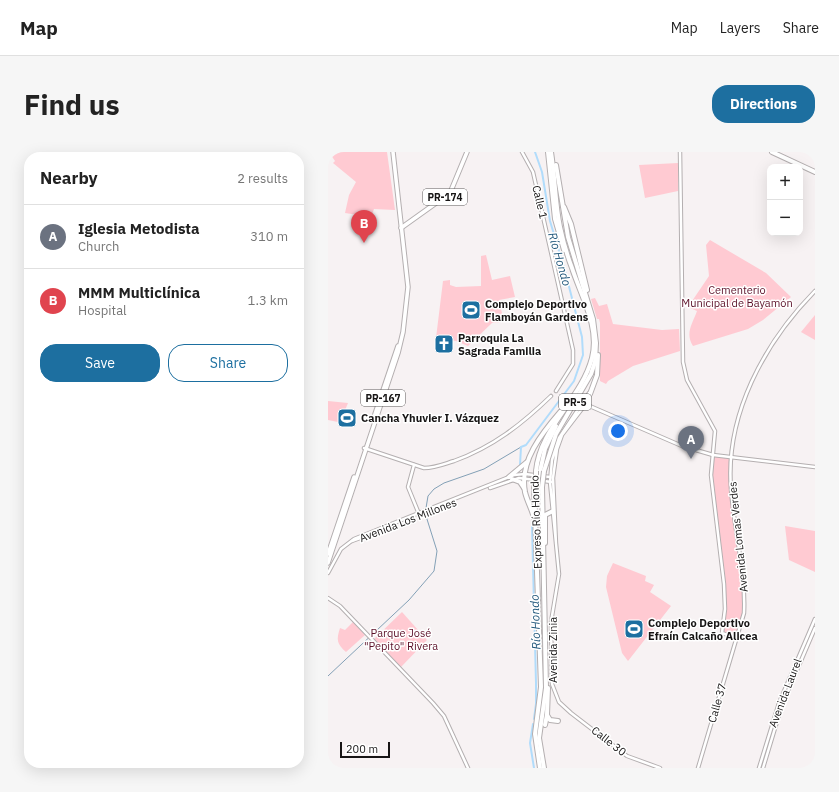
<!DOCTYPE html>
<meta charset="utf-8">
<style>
:root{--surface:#fff;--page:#f6f6f6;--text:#222;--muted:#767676;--line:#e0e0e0;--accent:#1d6fa0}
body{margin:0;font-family:"IBM Plex Sans",sans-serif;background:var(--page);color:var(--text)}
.controls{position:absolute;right:12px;top:12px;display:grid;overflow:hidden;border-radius:8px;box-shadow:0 4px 16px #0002}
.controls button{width:36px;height:36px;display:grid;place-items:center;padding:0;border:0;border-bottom:1px solid var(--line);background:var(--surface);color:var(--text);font:20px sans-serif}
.scale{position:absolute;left:12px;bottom:10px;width:50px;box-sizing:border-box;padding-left:4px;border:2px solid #171515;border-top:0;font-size:11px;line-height:14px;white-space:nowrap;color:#171515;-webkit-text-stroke:3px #fff;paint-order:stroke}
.you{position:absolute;left:290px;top:279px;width:14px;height:14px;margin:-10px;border:3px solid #fff;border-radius:50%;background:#1a73e8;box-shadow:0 0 0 6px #1a73e833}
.badge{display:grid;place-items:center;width:26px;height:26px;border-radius:50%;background:var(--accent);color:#fff;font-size:13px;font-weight:700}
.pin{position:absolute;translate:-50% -33px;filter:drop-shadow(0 1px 2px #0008)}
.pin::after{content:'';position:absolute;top:21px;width:14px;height:12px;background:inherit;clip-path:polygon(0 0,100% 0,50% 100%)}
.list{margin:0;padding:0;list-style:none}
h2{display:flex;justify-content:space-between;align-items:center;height:52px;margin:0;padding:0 16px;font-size:17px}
h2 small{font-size:13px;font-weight:400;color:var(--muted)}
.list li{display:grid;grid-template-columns:26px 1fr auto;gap:12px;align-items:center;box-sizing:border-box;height:64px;padding:0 16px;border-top:1px solid var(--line)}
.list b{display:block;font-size:15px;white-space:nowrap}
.list p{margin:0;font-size:13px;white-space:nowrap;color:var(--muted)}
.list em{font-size:13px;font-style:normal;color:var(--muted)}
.actions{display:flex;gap:8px;padding:12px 16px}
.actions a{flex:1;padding:9px 0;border:1px solid var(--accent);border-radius:16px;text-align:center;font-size:14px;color:var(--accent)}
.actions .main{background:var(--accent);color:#fff}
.map{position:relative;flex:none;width:487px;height:616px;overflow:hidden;border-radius:16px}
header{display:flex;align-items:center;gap:24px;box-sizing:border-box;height:56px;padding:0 20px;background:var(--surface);border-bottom:1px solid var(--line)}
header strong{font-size:19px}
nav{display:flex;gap:22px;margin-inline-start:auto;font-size:14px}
.intro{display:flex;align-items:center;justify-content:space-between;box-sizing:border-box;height:96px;padding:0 24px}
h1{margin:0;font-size:28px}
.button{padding:10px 18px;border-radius:16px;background:var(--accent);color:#fff;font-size:14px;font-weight:700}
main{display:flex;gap:24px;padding:0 24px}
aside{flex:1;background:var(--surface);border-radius:16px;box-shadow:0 4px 16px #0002}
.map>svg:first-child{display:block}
.green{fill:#ffcad2}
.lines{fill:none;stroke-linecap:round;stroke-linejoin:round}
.stream{stroke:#83a0b6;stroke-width:1}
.canal{stroke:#b1dcfb;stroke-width:2}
.minor-casing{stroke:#b4afb0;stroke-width:4.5}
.major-casing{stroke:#b4afb0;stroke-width:5.5}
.highway-casing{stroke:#b4afb0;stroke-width:6}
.minor{stroke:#fff;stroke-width:2.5}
.major{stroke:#fff;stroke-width:3.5}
.highway{stroke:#fff;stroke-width:4}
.highway-bridge-casing{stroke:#b4afb0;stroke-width:6;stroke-linecap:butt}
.highway-bridge{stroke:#fff;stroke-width:4}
.labels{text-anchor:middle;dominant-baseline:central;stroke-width:3;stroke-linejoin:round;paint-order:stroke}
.shield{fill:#fff;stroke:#5d5b5b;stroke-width:1}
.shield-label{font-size:10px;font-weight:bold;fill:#171515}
.street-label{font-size:11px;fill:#171515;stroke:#fff}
.park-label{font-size:11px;fill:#5b1028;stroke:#fff}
.poi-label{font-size:11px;font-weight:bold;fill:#171515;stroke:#fff;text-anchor:start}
.water-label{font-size:12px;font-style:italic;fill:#23597c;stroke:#fff}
</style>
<header>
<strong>Map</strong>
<nav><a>Map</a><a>Layers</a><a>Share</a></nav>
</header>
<div class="intro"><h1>Find us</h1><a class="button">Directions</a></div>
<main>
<aside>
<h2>Nearby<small>2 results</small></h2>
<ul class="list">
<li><span class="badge" style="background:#6b7280">A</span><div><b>Iglesia Metodista</b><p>Church</p></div><em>310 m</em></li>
<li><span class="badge" style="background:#e0444e">B</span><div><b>MMM Multiclínica</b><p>Hospital</p></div><em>1.3 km</em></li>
</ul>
<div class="actions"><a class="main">Save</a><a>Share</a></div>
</aside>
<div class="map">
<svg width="487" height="616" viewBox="0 0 487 616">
<rect width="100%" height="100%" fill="#f7f2f3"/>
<g class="green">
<polygon points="1,0 59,0 67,58 46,57 43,65 17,61 21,43 28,30 5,11 7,9"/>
<polygon points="350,11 350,39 317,46 311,13"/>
<path d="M382 88 438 121 463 145 435 168 420 177 365 194C357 181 364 173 369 159L360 155 381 124 378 93Z"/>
<polygon points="158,103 164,128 182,124 187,145 171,148 176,170 164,171 140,194 128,189 108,186 115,129 122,128 122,133 128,135 153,134 153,104"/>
<polygon points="267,146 271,154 279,152 285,172 334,178 351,177 352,199 305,214 280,229 278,232 272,229 272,171 271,167 269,167 263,147"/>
<polygon points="487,163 487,188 473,180"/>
<polygon points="0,249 20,251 13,268 10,270 0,268"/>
<path d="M385 303 403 306V337L416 435V461L408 486 394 481C405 453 388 375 384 343 383 330 384 316 385 303Z"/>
<polygon points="457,374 487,379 487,420 461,408"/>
<polygon points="285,411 318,424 317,429 326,433 322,440 343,454 300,509 294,501 278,435 279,424"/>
<polygon points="74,460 99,488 73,515 46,487"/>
<path d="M25 470 37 483 18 500C9 492 8 488 12 476L17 478Z"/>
</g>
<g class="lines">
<polyline class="stream" points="0,524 81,448 106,419 109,399 98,364 98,356 100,344 106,337 116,331 156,317 193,295"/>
<g class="canal">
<polyline points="192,313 193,295 198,293 246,229 255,203 254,185 237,119 222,69 214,20 207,0"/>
<polyline points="204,374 208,531 208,552 206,567"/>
<polyline points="205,572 202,591 206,616"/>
</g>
<defs>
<g id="minor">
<polyline points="194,0 205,20 245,198 245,212 228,239"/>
<polyline points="352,0 355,210 359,228 387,279 383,323 396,432 397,457 394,481 408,486"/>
<polyline points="257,252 354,294 385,303 487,315"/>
<path d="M36 296 96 316C107 316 116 312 126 309 165 295 194 272 223 244"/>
<polyline points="86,313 80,335 91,362"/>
<polyline points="162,336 191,326 224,330"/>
<polyline points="24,389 65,374"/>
<polyline points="228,392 225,326 229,297 234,283 257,253 262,242 261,241 231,286 224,308 222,330 231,422 223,470 224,532 231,550 243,561 299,604 332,616"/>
<polyline points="0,421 13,397 26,387 186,323 197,322 222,325"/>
<polyline points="0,446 12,454 105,551 116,564 140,616"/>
<path d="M370 616 416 461C418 420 406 379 403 337 397 263 436 191 487 139"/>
<polyline points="431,616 451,551 487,467"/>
<polyline points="435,616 454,553 487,476"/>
</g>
<g id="major">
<polyline points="73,76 122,41 139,0"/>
<polyline points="46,265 70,194"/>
<polyline points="0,402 26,325"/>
<polyline points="0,411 70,201 75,180 80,135 65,0"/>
</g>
<g id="highway">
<polyline points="220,0 227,67 236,98"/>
<polyline points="444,0 487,20"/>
<polyline points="236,55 243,72 259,138"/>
<polyline points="262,242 269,223 270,203"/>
<path d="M208 319C212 275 253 248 264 206 272 175 253 144 244 116 239 103 235 89 232 75 227 51 227 25 223 0"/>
<polyline points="216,319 228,282 263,222 267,210 268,191 265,167 240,85 228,13"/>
<polyline points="211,324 217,297 228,274"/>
<polyline points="181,325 199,310"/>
<polyline points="184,327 192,330 196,336"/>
<polyline points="206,333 213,535 207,582 212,616"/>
<polyline points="214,335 218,536 211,586 216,616"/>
<path d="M206 366C204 357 199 349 197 340 191 309 214 281 233 259"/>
<polyline points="217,391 217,363 225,359"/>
<polyline points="220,536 219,563 222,568 230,569"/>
<polyline points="217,573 219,563"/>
</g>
</defs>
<use href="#minor" class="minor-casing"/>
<use href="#major" class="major-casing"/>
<use href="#highway" class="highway-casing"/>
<use href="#minor" class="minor"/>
<use href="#major" class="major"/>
<use href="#highway" class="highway"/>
<defs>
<g id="highway-bridge">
<polyline points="208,335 208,319"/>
<polyline points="214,335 216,319"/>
</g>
</defs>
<use href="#highway-bridge" class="highway-bridge-casing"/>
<use href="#highway-bridge" class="highway-bridge"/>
</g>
<defs>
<symbol id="stadium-square" viewBox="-11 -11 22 22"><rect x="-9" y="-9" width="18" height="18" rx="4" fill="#1d6fa0" stroke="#fff"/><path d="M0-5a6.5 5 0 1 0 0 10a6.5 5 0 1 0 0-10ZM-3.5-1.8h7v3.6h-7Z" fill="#fff"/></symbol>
<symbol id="church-square" viewBox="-11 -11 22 22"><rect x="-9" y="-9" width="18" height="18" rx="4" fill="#1d6fa0" stroke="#fff"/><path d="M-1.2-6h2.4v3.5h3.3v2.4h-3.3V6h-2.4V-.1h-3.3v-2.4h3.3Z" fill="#fff"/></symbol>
</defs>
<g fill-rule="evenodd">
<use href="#stadium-square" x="132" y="147" width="22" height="22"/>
<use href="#church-square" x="105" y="181" width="22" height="22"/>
<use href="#stadium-square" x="8" y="255" width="22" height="22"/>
<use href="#stadium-square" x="295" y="466" width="22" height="22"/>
</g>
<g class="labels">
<g class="shield">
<rect x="95" y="37" width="44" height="16" rx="3"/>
<rect x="33" y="238" width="44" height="16" rx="3"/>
<rect x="231" y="242" width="32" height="16" rx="3"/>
</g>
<g class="shield-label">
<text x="117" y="45">PR-174</text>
<text x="55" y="246">PR-167</text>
<text x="247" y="250">PR-5</text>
</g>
<g class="street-label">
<text transform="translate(212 50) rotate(77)">Calle 1</text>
<text transform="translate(80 368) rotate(-21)">Avenida Los Millones</text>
<text transform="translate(208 370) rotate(-92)">Expreso Río Hondo</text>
<text transform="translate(410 385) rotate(-96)">Avenida Lomas Verdes</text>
<text transform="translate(225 498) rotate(-90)">Avenida Zinia</text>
<text transform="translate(457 541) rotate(-69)">Avenida Laurel</text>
<text transform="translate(389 551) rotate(-74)">Calle 37</text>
<text transform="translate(281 589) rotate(38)">Calle 30</text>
</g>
<g class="park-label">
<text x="409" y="138">Cementerio<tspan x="409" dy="13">Municipal de Bayamón</tspan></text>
<text x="73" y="481">Parque José<tspan x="73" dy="13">"Pepito" Rivera</tspan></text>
</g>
<g class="poi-label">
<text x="157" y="152">Complejo Deportivo<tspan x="157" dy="13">Flamboyán Gardens</tspan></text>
<text x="130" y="186">Parroquia La<tspan x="130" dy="13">Sagrada Familia</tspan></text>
<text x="33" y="266">Cancha Yhuvier I. Vázquez</text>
<text x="320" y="471">Complejo Deportivo<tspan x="320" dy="13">Efraín Calcaño Alicea</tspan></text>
</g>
<g class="water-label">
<text transform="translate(232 107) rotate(74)">Río Hondo</text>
<text transform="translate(207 470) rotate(-92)">Río Hondo</text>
</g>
</g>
</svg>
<div class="controls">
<button>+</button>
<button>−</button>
</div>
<div class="scale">200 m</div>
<div class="you"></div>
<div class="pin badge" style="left:363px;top:307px;background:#6b7280">A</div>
<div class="pin badge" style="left:36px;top:91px;background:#e0444e">B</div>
</div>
</main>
